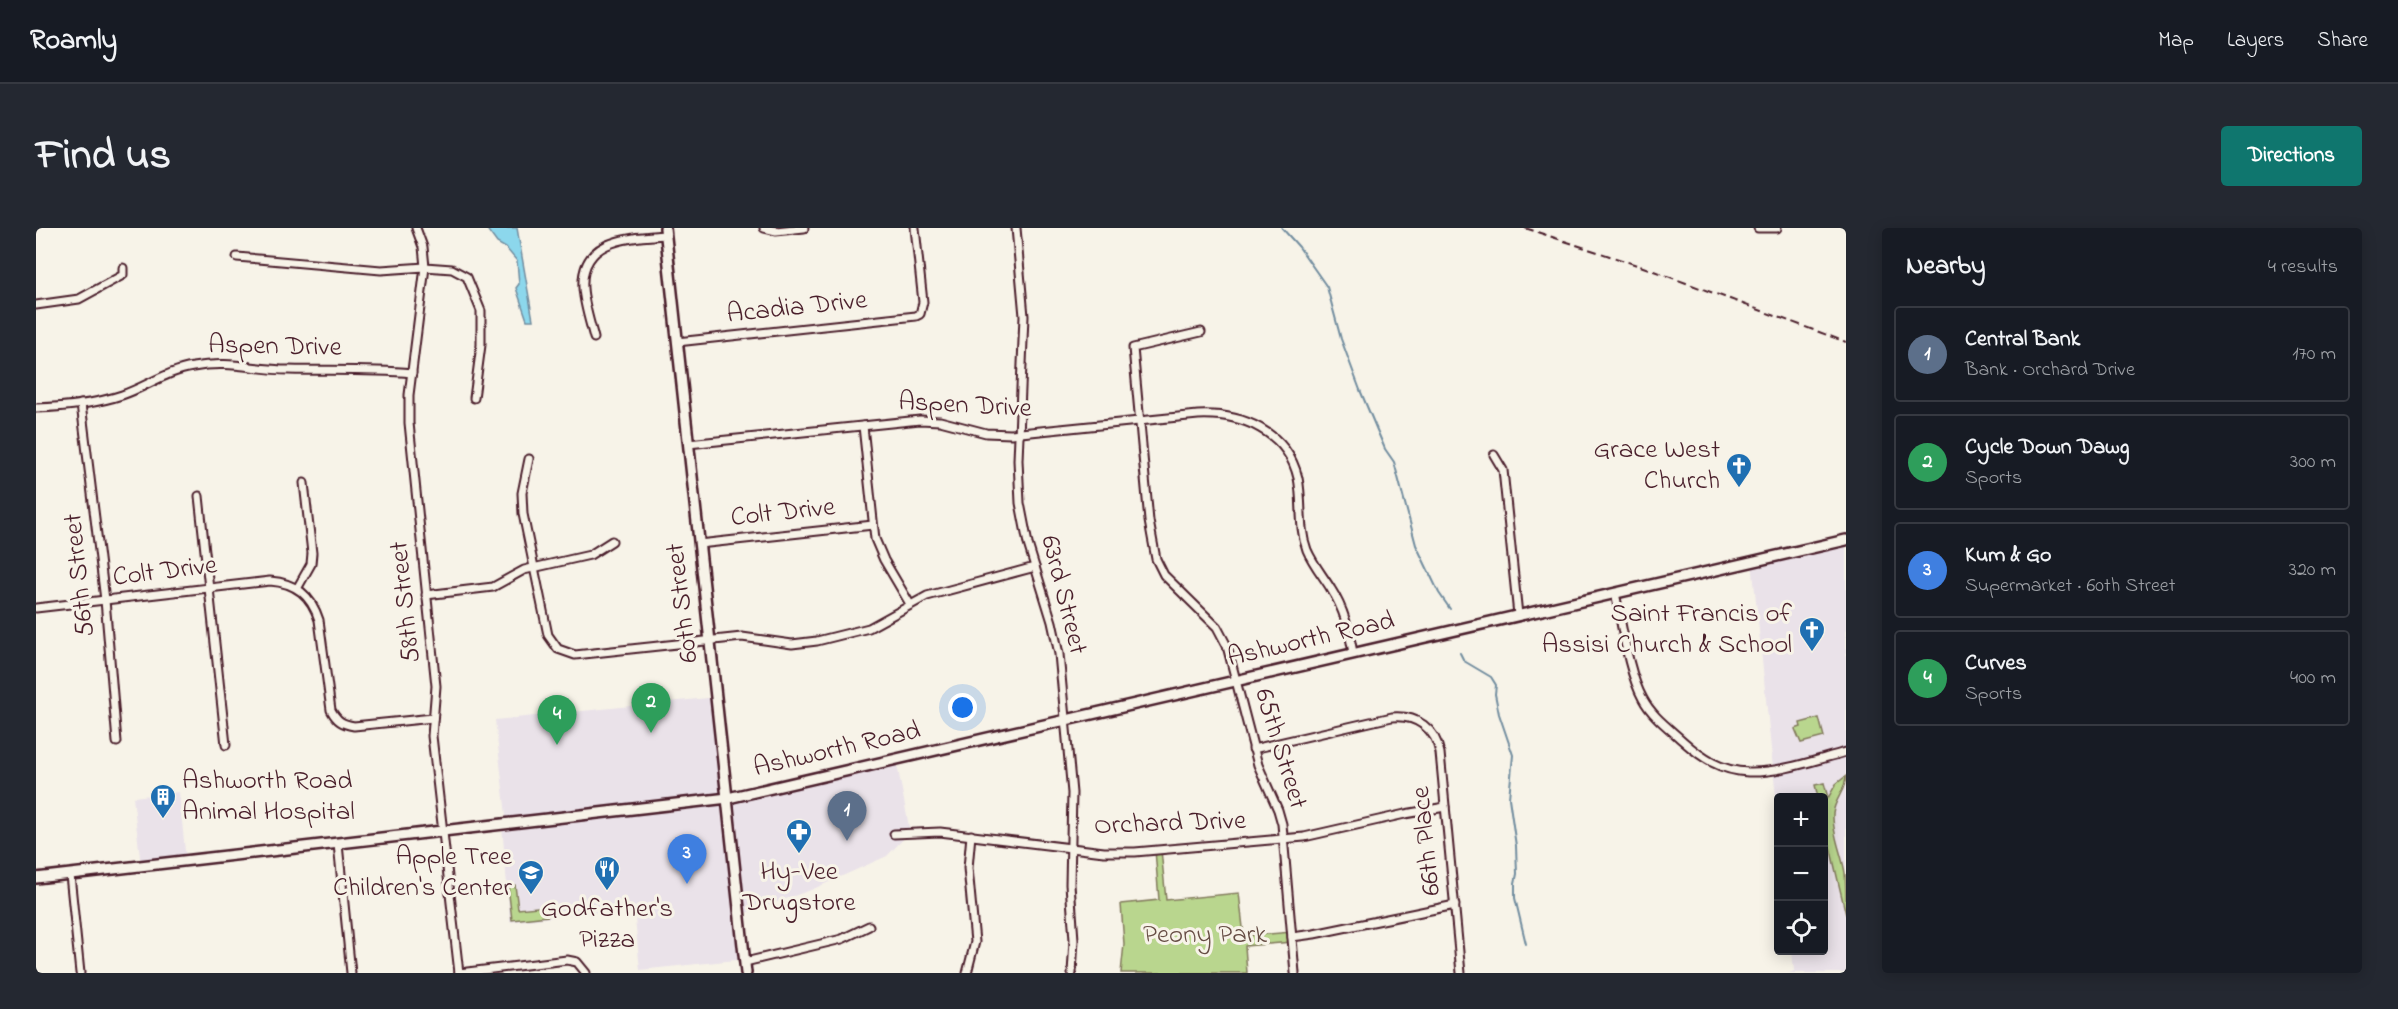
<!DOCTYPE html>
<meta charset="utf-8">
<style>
:root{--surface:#171b24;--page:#242831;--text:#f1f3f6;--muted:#9ea1a6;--line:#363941;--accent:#0f766e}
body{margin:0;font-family:"Indie Flower",sans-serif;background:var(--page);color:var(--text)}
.controls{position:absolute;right:18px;bottom:18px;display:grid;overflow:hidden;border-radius:6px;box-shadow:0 3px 15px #0003}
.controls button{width:54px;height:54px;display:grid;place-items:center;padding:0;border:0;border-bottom:2px solid var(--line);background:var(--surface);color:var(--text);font:30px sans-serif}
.you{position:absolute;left:927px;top:480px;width:21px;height:21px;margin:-15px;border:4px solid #fff;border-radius:50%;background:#1a73e8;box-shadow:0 0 0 9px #1a73e833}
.badge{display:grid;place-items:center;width:39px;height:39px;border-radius:50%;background:var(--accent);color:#fff;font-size:20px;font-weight:700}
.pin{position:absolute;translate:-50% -50px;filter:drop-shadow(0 2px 3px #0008)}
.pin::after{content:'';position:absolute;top:32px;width:21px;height:18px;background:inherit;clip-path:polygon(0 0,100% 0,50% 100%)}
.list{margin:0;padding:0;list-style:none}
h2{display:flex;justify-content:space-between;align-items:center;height:78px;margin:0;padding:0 24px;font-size:26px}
h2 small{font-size:20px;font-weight:400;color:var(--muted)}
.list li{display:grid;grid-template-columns:39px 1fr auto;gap:18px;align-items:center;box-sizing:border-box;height:96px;margin:0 12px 12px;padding:0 12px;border:2px solid var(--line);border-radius:6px}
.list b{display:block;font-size:22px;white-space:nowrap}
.list p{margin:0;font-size:20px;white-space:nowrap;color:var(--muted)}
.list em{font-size:20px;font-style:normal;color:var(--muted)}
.icon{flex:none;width:33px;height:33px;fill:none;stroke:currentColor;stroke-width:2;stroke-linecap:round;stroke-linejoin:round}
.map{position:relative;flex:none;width:1810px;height:745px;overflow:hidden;border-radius:6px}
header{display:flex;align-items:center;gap:36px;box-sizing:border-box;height:84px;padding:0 30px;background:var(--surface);border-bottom:2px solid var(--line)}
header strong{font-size:28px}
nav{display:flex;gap:33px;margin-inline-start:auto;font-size:21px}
.intro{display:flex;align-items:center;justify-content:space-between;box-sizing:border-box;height:144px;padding:0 36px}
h1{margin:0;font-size:42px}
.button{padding:15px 27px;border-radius:6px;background:var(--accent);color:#fff;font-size:21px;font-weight:700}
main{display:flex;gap:36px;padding:0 36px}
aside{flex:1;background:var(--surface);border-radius:6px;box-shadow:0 3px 15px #0003}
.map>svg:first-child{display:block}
.built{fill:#eae2e9}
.green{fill:#b9d68e;stroke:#827a5c;stroke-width:1.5}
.water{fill:#8cd7ec;stroke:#728d9f;stroke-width:1.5}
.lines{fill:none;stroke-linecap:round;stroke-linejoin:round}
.stream{stroke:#728d9f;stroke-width:2}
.street-casing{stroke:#4a1f2b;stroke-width:11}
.secondary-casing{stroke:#4a1f2b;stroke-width:14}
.street{stroke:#f7f3e8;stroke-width:7}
.secondary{stroke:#f7f3e8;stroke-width:9}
.rail{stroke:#4a1f2b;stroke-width:2;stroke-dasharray:9 4.5;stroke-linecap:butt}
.labels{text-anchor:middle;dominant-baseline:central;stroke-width:6;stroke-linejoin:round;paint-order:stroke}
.street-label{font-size:27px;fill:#4a1f2b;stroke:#f7f3e8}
.poi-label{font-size:27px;fill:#4a1f2b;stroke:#f7f3e8;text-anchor:end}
.park-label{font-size:27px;fill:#664d44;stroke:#f7f3e8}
</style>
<header>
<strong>Roamly</strong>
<nav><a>Map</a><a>Layers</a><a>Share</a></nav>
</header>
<div class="intro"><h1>Find us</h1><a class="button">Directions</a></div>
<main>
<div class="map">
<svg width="1810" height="745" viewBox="0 0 1810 745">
<rect width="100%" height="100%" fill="#f7f3e8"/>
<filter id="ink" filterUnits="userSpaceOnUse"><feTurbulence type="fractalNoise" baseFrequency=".0167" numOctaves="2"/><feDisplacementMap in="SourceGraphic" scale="12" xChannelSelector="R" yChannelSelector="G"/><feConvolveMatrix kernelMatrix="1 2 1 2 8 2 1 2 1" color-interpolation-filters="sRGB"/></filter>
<g filter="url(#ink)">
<g class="built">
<polygon points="1810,312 1810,745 1753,745 1758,743 1756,723 1788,722 1788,570 1742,570 1742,589 1716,334"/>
<polygon points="681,469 692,570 860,531 874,604 851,628 775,662 704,687 709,731 604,742 598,680 474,694 466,597 471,596 459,492"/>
<polygon points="143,564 150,633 105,638 97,569"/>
</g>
<g class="green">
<polygon points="1783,490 1788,509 1765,515 1759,501 1765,499 1764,495"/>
<path d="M1810 548C1810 563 1798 571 1797 586 1796 606 1806 626 1809 645 1810 659 1810 674 1810 687L1788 593V570L1782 569 1779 557 1788 555 1792 570 1800 556Z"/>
<polygon points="1119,622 1125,622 1130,672 1203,665 1208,708 1256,704 1256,714 1209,718 1211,745 1085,745 1088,716 1085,676 1123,672"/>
<polygon points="479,657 482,681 511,678 512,688 476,692 472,658"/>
</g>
<polygon class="water" points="450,0 481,0 497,92 491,92 480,60 483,56 481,33 470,20 461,15"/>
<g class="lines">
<g class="stream">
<polyline points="1246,0 1263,19 1291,59 1305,111 1324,162 1349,221 1358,234 1380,317 1403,365 1414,381"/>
<polyline points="1424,425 1428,433 1455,449 1460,457 1459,466 1463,486 1477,527 1473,570 1480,618 1481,646 1479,655 1479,670 1490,716"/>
</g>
<defs>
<g id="street">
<polyline points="380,0 387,19 389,39 373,167 373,195 400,458 396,508 423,745"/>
<polyline points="728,0 740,3 768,0"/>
<polyline points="980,0 988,88 982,232 984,275 992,316 1016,394 1023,426 1036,565 1034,656 1038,712 1036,745"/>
<polyline points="1722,0 1741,0"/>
<polyline points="201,29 345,42 389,39 416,41 431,49 445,83 445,117 438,170"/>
<polyline points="0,77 43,71 87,47 87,40"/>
<polyline points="1165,104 1097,120 1113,293 1120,331 1128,347 1181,399 1191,418 1222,537 1242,582 1246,596 1259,745"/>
<path d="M558 110C554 94 548 76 547 60 544 10 594 10 630 7"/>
<polyline points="641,114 880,88 884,86 887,74 879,0"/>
<polyline points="45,176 69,372 81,514"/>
<path d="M0 180C28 179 59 176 86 167 110 159 131 143 157 139 194 132 218 142 253 142 294 143 334 141 376 145"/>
<polyline points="827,198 839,311 848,332 874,376"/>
<path d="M652 216 884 192 904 193 950 205 975 206 1162 187C1205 185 1251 203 1262 250 1267 274 1262 298 1271 322 1277 336 1287 348 1295 361 1308 381 1313 402 1317 425"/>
<polyline points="1458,227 1467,242 1482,387"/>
<polyline points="493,231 486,265 487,286 512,407 522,421 539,427 706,409 756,416 781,413 833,400 891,368 999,339"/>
<polyline points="163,268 190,517"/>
<polyline points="663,316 837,297"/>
<polyline points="262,359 275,336 276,325 268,255"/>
<path d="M1579 365C1586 396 1592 444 1607 471 1616 488 1633 500 1647 513 1666 530 1685 543 1712 544 1744 545 1779 532 1810 524"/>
<polyline points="390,367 457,359 488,342 554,327 576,313"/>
<path d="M0 380 234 353C260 355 275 367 283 392L295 482C301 493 306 496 318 498L397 490"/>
<path d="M1217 521 1356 489C1381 487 1399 500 1404 525L1425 745"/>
<polyline points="858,606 904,604 1068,624 1099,624 1268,609 1369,586 1409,579"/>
<polyline points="302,616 315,745"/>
<polyline points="34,647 44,745"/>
<polyline points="1256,709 1278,706 1419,677"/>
<polyline points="709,734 806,711 833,698"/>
<polyline points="423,745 531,732 541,734 550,745"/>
<polyline points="931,745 939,714 932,640 935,607"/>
</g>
<g id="secondary">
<polyline points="629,0 710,745"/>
<polyline points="0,650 692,570 1810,312"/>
</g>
</defs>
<use href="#street" class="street-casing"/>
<use href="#secondary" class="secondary-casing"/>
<use href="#street" class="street"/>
<use href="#secondary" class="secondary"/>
<polyline class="rail" points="1489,0 1607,39 1810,114"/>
</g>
</g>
<defs>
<symbol id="church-pin" viewBox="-11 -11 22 30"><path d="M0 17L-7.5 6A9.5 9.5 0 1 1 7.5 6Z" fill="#1f6fb2" stroke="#f7f3e8"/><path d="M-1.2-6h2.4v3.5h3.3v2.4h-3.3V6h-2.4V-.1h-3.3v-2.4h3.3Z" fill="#fff"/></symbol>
<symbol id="building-pin" viewBox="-11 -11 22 30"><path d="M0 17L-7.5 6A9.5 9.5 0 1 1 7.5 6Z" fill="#1f6fb2" stroke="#f7f3e8"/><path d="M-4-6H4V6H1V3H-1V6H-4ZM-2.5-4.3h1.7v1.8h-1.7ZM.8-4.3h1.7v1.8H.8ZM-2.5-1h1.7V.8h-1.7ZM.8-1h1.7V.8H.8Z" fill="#fff"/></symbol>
<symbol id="pharmacy-pin" viewBox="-11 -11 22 30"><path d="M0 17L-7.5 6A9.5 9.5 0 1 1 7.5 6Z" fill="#1f6fb2" stroke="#f7f3e8"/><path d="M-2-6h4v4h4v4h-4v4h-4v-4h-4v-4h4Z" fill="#fff"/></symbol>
<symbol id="restaurant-pin" viewBox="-11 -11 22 30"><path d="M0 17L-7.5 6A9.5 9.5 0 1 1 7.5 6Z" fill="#1f6fb2" stroke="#f7f3e8"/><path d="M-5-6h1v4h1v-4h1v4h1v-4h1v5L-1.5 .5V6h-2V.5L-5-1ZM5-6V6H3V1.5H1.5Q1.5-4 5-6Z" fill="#fff"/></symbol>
<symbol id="school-pin" viewBox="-11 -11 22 30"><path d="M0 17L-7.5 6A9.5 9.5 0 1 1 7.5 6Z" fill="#1f6fb2" stroke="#f7f3e8"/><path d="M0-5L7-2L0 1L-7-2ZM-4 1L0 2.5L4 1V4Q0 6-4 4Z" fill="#fff"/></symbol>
</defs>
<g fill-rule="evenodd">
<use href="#church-pin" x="1688" y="223" width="30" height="40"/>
<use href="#church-pin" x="1761" y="387" width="30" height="40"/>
<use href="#building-pin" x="112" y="554" width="30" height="40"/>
<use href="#pharmacy-pin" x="748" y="589" width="30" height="40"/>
<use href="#restaurant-pin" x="556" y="626" width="30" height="40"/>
<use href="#school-pin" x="480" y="630" width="30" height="40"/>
</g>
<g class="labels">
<g class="street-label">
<text transform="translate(761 80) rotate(-6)">Acadia Drive</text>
<text transform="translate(239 119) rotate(1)">Aspen Drive</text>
<text transform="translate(929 178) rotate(3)">Aspen Drive</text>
<text transform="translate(747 285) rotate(-6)">Colt Drive</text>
<text transform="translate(129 344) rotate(-7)">Colt Drive</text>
<text transform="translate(44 347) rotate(-96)">56th Street</text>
<text transform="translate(1027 367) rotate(76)">63rd Street</text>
<text transform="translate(370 374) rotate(-96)">58th Street</text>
<text transform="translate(647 375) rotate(-97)">60th Street</text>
<text transform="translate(1275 412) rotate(-13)">Ashworth Road</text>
<text transform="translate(1244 521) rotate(73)">65th Street</text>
<text transform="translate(801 522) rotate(-13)">Ashworth Road</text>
<text transform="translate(1134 596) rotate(-2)">Orchard Drive</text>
<text transform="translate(1391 613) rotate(-96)">66th Place</text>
</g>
<g class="poi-label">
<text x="1684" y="222">Grace West<tspan x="1684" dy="31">Church</tspan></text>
<text x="1756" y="386">Saint Francis of<tspan x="1756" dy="31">Assisi Church &amp; School</tspan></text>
<text x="146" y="553" text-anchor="start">Ashworth Road<tspan x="146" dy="31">Animal Hospital</tspan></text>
<text x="476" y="629">Apple Tree<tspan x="476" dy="31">Children's Center</tspan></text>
<text x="763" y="644" text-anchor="middle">Hy-Vee<tspan x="763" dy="31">Drugstore</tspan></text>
<text x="571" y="681" text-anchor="middle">Godfather's<tspan x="571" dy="31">Pizza</tspan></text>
</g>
<g class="park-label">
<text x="1169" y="707">Peony Park</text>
</g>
</g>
</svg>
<div class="controls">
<button>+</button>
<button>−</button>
<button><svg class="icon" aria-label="locate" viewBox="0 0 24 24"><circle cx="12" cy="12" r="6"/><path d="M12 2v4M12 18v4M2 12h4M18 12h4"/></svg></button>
</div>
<div class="you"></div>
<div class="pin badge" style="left:811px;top:613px;background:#5c6f8a">1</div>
<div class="pin badge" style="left:615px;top:505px;background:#2e9e5b">2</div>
<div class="pin badge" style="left:651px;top:656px;background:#3f7fe0">3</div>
<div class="pin badge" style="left:521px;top:517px;background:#2e9e5b">4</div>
</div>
<aside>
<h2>Nearby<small>4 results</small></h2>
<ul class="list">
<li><span class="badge" style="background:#5c6f8a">1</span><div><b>Central Bank</b><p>Bank · Orchard Drive</p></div><em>170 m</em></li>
<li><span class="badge" style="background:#2e9e5b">2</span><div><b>Cycle Down Dawg</b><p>Sports</p></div><em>300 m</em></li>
<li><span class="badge" style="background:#3f7fe0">3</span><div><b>Kum &amp; Go</b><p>Supermarket · 60th Street</p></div><em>320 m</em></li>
<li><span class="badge" style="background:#2e9e5b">4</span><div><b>Curves</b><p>Sports</p></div><em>400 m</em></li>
</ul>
</aside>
</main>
